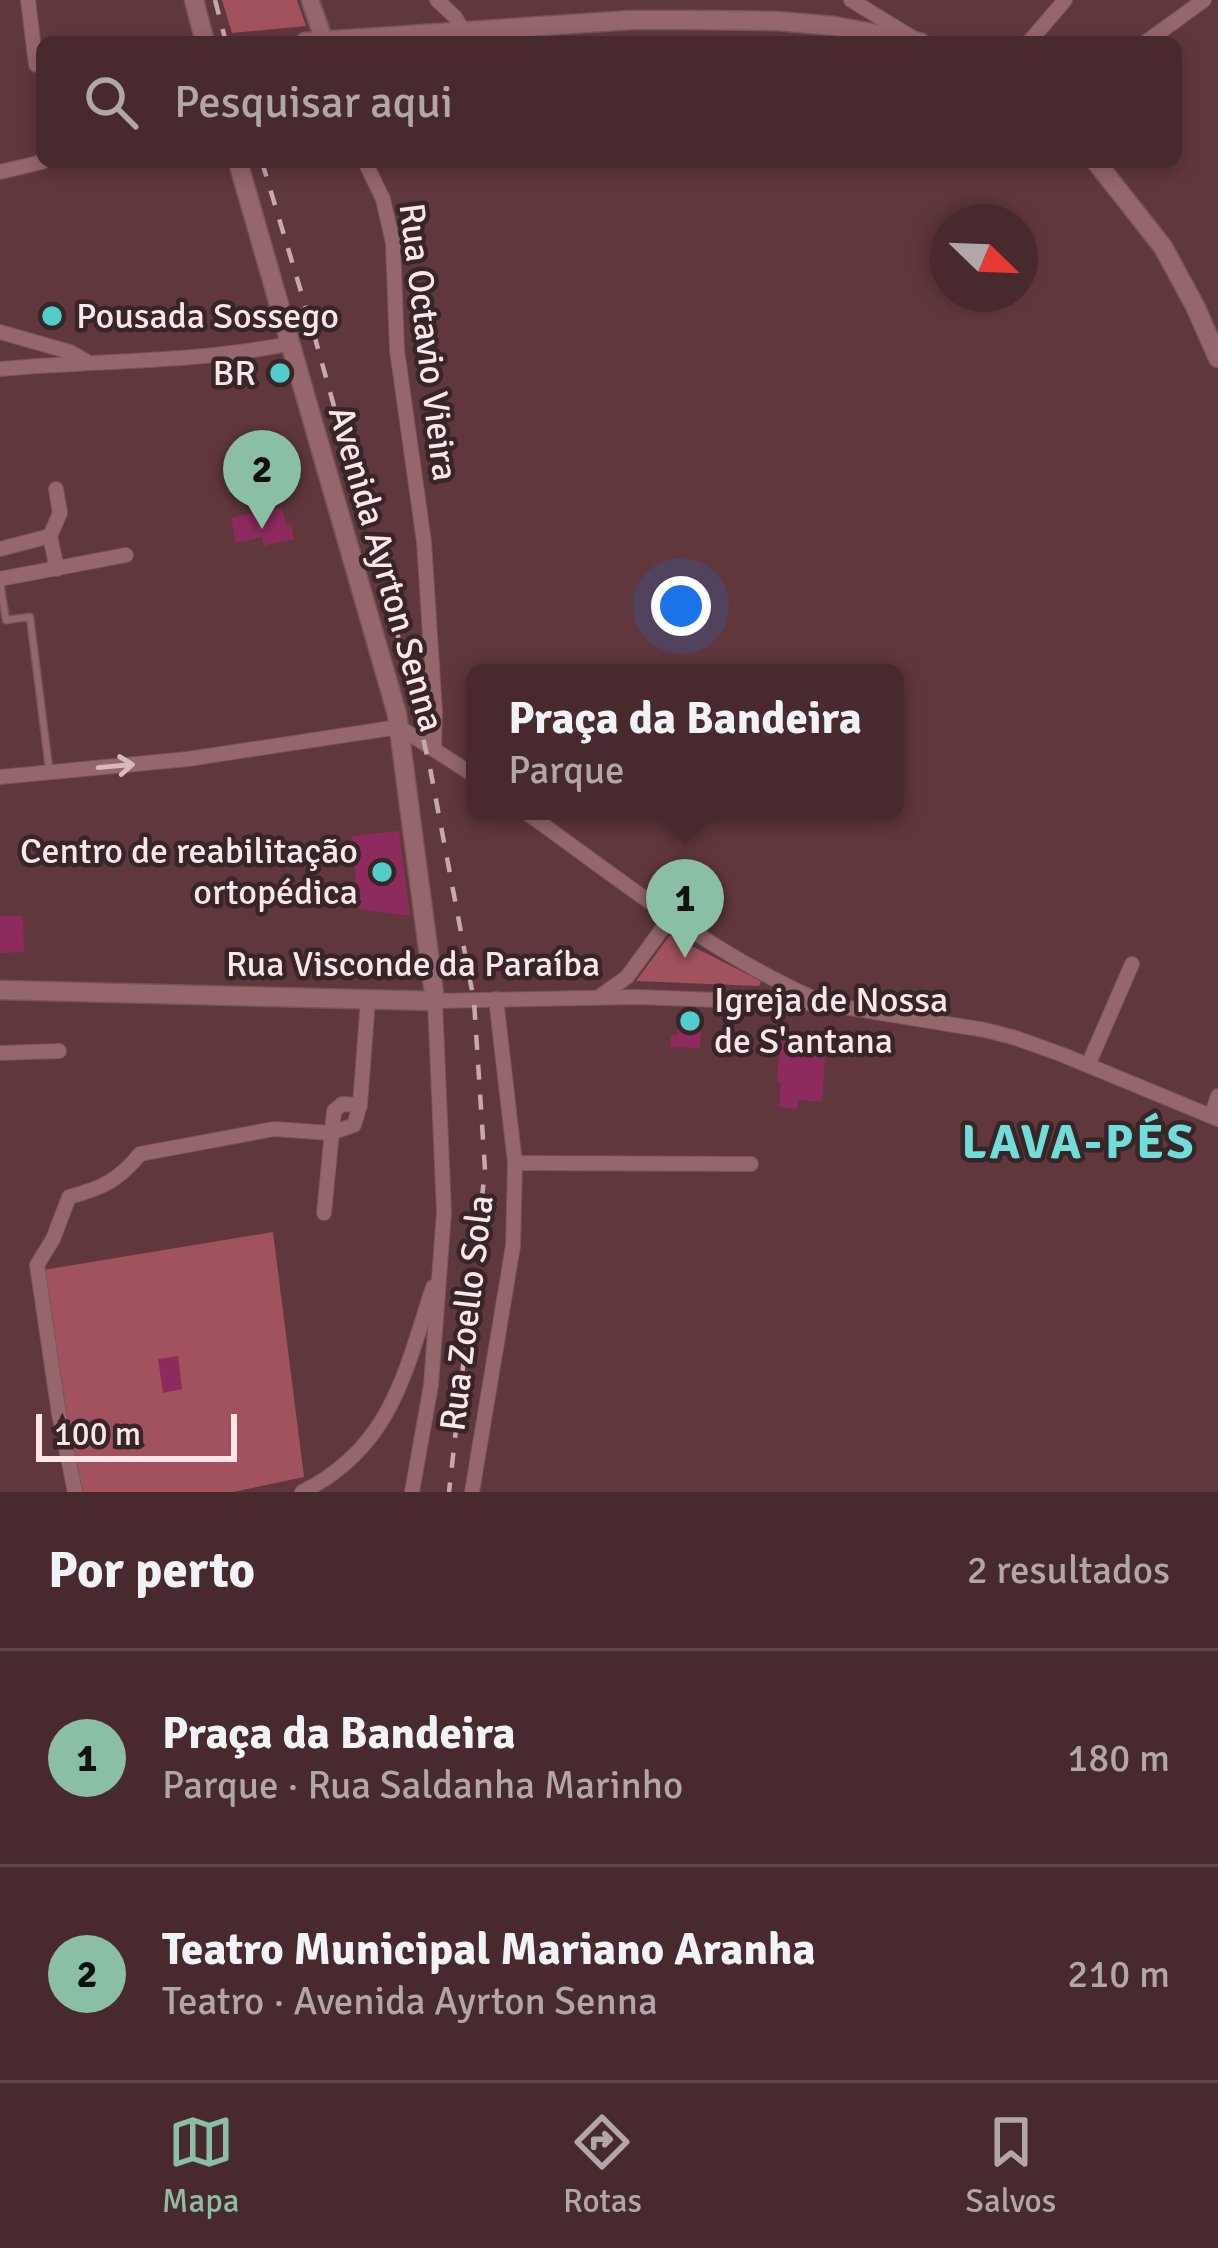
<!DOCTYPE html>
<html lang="pt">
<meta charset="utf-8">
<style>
:root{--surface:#48292d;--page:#523539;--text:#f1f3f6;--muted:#b1a6aa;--line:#604549;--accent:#8abfa5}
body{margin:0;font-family:Signika,sans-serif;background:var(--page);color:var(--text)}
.compass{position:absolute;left:930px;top:204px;width:108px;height:108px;border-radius:50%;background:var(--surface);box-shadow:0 6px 18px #0003;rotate:113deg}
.scale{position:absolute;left:36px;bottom:30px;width:201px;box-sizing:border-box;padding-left:12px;border:6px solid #fce6e8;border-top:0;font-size:33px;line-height:42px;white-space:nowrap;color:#fce6e8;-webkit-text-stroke:9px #382527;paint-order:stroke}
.you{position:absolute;left:681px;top:606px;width:42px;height:42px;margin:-30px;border:9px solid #fff;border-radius:50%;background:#1a73e8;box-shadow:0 0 0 18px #1a73e833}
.badge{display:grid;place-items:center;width:78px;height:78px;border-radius:50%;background:var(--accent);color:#111;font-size:39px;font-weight:700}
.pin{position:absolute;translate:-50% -99px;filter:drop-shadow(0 3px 6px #0008)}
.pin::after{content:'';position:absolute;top:63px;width:42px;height:36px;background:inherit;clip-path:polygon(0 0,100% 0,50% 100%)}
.popup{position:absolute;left:466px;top:664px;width:438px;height:156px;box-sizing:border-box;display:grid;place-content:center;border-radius:18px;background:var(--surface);filter:drop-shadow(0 3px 9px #0005);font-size:39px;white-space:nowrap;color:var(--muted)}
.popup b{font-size:45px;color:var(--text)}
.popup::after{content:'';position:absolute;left:50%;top:100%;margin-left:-24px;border:24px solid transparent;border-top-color:var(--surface)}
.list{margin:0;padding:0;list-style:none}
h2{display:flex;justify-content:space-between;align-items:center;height:156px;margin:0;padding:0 48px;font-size:51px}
h2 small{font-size:39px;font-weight:400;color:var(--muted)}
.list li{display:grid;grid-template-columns:78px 1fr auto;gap:36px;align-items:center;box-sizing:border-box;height:216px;padding:0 48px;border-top:3px solid var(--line)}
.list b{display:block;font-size:45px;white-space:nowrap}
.list p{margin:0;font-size:39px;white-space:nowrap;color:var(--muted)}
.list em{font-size:39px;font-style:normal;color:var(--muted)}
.icon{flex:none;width:66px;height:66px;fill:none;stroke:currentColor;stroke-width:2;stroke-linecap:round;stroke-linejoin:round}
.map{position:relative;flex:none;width:1218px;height:1492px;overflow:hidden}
.search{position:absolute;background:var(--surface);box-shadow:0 6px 18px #0003;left:36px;right:36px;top:36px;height:132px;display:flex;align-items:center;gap:30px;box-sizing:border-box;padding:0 42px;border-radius:18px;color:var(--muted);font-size:45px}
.sheet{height:588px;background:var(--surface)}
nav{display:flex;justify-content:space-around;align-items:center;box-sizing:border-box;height:168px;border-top:3px solid var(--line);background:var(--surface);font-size:33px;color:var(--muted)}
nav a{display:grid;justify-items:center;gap:6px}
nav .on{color:var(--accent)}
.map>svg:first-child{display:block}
.green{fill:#a2525e}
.building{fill:#8e2b5e}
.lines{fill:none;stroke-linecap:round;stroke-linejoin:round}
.service-casing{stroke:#77555a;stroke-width:9}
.minor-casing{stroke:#77555a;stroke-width:16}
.tertiary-casing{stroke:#77555a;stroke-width:20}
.secondary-casing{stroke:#77555a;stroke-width:21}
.service{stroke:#95676c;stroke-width:6}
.minor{stroke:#95676c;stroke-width:14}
.tertiary{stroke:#95676c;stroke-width:16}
.secondary{stroke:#95676c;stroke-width:18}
.rail{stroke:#c6a9ac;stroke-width:4.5;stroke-dasharray:15 15;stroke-linecap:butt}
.oneway{stroke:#d8babd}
.poi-dot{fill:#53cdc9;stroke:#382527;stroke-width:4.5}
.labels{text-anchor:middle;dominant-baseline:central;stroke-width:9;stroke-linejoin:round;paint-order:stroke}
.poi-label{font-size:36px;fill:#fce6e8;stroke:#382527;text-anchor:start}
.street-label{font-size:36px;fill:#fce6e8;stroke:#382527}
.district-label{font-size:48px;font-weight:bold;letter-spacing:3px;fill:#71ddd9;stroke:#382527}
</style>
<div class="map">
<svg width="1218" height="1492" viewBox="0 0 1218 1492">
<rect width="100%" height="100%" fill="#60373c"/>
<g class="green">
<polygon points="222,0 297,0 306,26 232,33"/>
<polygon points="670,935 753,977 761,982 759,986 636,981"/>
<polygon points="273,1232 304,1477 233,1492 78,1492 43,1270"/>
</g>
<g class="building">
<polygon points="282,507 286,525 291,524 294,539 264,546 262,537 236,543 231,518"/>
<polygon points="399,831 410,916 358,909 352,836"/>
<polygon points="0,916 23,916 24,952 0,953"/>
<polygon points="679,1010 702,1011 700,1048 670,1047 671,1035 677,1035"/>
<polygon points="805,1032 818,1033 817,1056 825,1057 822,1102 798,1100 797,1109 779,1107 781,1083 777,1082 780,1041 805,1042"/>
<polygon points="178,1356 182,1389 163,1393 158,1359"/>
</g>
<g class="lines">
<defs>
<polyline id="service" points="0,582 6,620 30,617 49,768"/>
<g id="minor">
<polyline points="28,0 36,65"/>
<polyline points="437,0 455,17 464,32"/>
<polyline points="851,0 913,38"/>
<polyline points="1029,42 1065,0"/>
<polyline points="1146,42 1204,0"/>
<polyline points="365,162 383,199 393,243 397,350 424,542 435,712 434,748"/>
<polyline points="0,172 42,162"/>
<polyline points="0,332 70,352 86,361"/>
<path d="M0 369C96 360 194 363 288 344"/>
<polyline points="56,489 60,513 50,536 57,569"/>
<polyline points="0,549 50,536"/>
<polyline points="0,579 126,555"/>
<polyline points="0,777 188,759 399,727 475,776"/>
<path d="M524 811C618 878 709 952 815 999"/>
<polyline points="599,997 627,977 671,917"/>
<polyline points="0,1053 59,1051"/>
<polyline points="1088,1065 1132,964"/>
<polyline points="1211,1116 1218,1096"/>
<polyline points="515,1163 751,1164"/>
<polyline points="324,1213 334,1111 342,1104 360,1105"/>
<path d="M75 1492 59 1414 37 1265 53 1239 69 1197C102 1188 118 1181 140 1154L274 1129 331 1133 354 1125 360 1105 368 1000"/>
<path d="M302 1492C391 1448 405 1373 433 1287"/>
<polyline points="412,1492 431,1385 444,1212 435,1001 637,997 825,1004 985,1030 1016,1038 1063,1055 1218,1119"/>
<polyline points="472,1492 513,1246 515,1163 496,999"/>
</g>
<polyline id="tertiary" points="310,0 324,40"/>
<g id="secondary">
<polyline points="194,0 205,42"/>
<polyline points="305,42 631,20 689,20 777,21 834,26 920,42"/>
<polyline points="1096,162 1163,247 1195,306 1218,358"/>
<polyline points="0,990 435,1001 397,714 238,162"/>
</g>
</defs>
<use href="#service" class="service-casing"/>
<use href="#minor" class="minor-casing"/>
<use href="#tertiary" class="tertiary-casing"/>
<use href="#secondary" class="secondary-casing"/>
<use href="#service" class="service"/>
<use href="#minor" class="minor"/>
<use href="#tertiary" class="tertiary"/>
<use href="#secondary" class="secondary"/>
<g class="rail">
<polyline points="215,0 226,42"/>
<polyline points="262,162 315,338 405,661 430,768 474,1001 485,1170 449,1492"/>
</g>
</g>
<defs><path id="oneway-shaft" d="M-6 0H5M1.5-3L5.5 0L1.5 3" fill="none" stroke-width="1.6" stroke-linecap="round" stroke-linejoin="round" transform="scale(3)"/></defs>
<use class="oneway" href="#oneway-shaft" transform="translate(116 766) rotate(-5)"/>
<g class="poi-dot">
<circle cx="52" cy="316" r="12"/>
<circle cx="280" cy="373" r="12"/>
<circle cx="382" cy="872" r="12"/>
<circle cx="690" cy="1021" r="12"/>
</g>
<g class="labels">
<g class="poi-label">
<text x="76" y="316">Pousada Sossego</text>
<text x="256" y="373" text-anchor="end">BR</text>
<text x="358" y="851" text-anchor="end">Centro de reabilitação<tspan x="358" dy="41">ortopédica</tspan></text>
<text x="714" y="1000">Igreja de Nossa<tspan x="714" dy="41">de S'antana</tspan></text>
</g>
<g class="street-label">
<text transform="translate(428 342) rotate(83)">Rua Octavio Vieira</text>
<text transform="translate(386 569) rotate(74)">Avenida Ayrton Senna</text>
<text x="413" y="964">Rua Visconde da Paraíba</text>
<text transform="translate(467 1313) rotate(-83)">Rua Zoello Sola</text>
</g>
<g class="district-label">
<text x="1079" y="1142">LAVA-PÉS</text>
</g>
</g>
</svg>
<svg class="compass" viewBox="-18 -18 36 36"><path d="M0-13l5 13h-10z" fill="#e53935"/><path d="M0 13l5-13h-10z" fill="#b1a6aa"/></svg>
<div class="scale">100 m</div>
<div class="you"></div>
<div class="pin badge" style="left:685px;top:958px">1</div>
<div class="popup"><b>Praça da Bandeira</b>Parque</div>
<div class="pin badge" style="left:262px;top:529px">2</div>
<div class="search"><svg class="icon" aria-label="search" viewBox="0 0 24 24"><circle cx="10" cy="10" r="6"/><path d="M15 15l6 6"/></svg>Pesquisar aqui</div>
</div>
<section class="sheet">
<h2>Por perto<small>2 resultados</small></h2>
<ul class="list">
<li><span class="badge">1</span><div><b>Praça da Bandeira</b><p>Parque · Rua Saldanha Marinho</p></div><em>180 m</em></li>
<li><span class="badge">2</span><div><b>Teatro Municipal Mariano Aranha</b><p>Teatro · Avenida Ayrton Senna</p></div><em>210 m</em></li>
</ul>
</section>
<nav>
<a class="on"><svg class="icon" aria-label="map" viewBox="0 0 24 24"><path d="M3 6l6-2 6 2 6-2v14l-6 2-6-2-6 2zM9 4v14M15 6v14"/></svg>Mapa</a>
<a><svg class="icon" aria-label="directions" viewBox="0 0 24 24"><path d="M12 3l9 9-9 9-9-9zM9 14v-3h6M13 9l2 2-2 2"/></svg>Rotas</a>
<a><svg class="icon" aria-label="saved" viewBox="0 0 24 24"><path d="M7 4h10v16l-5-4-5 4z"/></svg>Salvos</a>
</nav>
